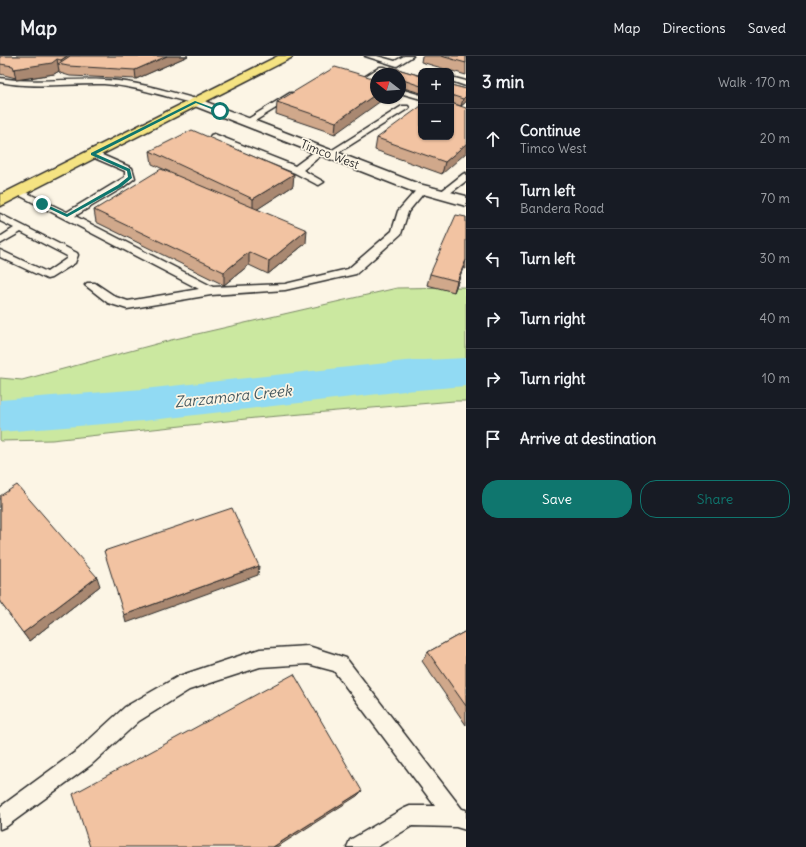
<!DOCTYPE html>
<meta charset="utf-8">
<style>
:root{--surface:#171b24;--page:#20242c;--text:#f1f3f6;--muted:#9ea1a6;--line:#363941;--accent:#0f766e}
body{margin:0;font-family:Delius,sans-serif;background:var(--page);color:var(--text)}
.controls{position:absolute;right:12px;top:12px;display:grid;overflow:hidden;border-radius:8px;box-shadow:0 1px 3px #0004}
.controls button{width:36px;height:36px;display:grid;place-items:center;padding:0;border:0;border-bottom:1px solid var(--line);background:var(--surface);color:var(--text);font:20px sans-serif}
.compass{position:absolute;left:370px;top:12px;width:36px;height:36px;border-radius:50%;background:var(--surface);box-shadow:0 1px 3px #0004;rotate:287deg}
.stop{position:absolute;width:12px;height:12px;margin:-9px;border:3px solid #0f766e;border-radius:50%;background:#fff}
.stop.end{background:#0f766e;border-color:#fff;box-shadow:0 1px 4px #0008}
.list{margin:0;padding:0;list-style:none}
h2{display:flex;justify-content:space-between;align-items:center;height:52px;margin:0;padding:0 16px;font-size:17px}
h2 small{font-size:13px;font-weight:400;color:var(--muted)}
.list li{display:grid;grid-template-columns:26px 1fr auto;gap:12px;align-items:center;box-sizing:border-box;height:60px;padding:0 16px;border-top:1px solid var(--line)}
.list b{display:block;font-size:15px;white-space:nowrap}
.list p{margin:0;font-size:13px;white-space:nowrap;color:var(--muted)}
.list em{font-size:13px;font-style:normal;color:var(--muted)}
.actions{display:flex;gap:8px;padding:12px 16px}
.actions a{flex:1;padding:9px 0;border:1px solid var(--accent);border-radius:16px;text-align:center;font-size:14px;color:var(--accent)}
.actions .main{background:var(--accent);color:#fff}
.icon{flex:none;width:22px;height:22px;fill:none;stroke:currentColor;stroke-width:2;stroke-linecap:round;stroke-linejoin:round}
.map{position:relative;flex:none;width:466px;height:791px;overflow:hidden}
header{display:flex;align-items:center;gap:24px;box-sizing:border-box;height:56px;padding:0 20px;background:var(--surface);border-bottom:1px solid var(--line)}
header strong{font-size:19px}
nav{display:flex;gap:22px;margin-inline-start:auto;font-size:14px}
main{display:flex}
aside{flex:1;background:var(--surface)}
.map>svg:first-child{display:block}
.green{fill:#cbe8a0;stroke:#7b8a66}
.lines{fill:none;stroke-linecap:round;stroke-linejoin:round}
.river{fill:#91daf3;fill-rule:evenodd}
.lane-casing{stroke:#2b2b2b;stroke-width:3}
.street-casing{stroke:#2b2b2b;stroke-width:3}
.primary-casing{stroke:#2b2b2b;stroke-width:3}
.lane{fill:#fcf5e5;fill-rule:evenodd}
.street{fill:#fcf5e5;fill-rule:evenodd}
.primary{fill:#f5e382;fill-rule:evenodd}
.wall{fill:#d0a88b;stroke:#2b2b2b}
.shaded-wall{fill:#a98871;stroke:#2b2b2b}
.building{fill:#f2c3a2;stroke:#2b2b2b}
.route{fill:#0f766e}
.labels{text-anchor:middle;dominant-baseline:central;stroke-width:3.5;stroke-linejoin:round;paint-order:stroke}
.far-street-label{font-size:12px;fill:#2b2b2b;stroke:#fcf5e5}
.water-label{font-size:15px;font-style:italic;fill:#44575d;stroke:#fcf5e5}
</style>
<header>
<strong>Map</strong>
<nav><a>Map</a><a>Directions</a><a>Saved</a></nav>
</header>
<main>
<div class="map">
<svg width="466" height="791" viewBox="0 0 466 791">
<rect width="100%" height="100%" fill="#fcf5e5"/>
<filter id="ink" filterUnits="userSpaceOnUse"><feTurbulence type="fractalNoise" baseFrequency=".025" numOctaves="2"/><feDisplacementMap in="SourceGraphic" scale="8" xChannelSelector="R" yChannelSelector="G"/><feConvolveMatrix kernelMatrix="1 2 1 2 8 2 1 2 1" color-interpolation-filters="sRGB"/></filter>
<g filter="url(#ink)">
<polygon class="green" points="466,231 466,345 454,345 255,362 52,384 0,385 0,322 22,324 171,284 397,232"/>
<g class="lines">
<polygon class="river" points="466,302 466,330 405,335 143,365 0,376 0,344 143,333 405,305"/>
<defs>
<g id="lane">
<polygon points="365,0 377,0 395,5 404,0 413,0 397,10"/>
<polygon points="380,11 383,11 421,21 421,25 400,20 400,18 384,15 376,18 376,20 371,23 376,24 376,29 361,23"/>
<polygon points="451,21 466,25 466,30 451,25"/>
<path d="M0 22C35 28 69 22 104 24 136 25 168 35 199 44L200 46 196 48C165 41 136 30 104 28 69 27 35 33 0 26Z"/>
<polygon points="400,33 421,39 421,43 400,37"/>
<polygon points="290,37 293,37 297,39 250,68 244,68 243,66"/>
<polygon points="402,50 408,50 409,52 333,100 327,100 326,98"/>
<polygon points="214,78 295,110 318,93 324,93 325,95 324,97 303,114 324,126 319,129 316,128 295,117 211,83 210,81 211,79"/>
<polygon points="93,95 132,112 135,122 122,132 75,160 213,231 285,228 348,213 392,175 398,155 419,131 422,130 427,133 408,156 401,178 356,218 285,234 211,239 127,253 108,247 85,229 87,227 95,227 116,241 128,245 199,233 13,136 18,133 21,134 67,156 125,121 125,115 90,100 89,98"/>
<polygon points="466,117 466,125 445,141 439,141 437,139 439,137 463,118"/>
<polygon points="0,158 77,197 78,199 75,207 51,222 47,223 0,201 0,194 47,216 66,203 67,200 21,176 0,188 0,181 14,172 0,165"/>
<polygon points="308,590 346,602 462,753 466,754 466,774 456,771 412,770 377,791 347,791 350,784 403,753 410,750 435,750 334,615 308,608 260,611 189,634 139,665 92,708 7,770 0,773 0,751 78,694 125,651 179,620 260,593"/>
</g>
<polygon id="street" points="196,42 419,128 466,140 466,150 409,134 192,49 190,46 192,43"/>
<polygon id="primary" points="278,0 293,0 291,2 5,148 0,150 0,139"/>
</defs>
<use href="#lane" class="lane-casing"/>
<use href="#street" class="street-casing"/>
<use href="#primary" class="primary-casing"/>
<use href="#lane" class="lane"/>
<use href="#street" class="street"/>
<use href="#primary" class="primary"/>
</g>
<g class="wall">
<polygon points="0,0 188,0 136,23 70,20 60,17 59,15 54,18 16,24 16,22 0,18"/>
<polygon points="422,0 466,0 466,19 421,6"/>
<polygon points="391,11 421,20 421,37 400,31 400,18 380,18 381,17"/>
<polygon points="376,23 335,78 276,58 277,46"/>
<polygon points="451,29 466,33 466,46 461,50 451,47"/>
<polygon points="466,52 442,118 375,94 377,82"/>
<polygon points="150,95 293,130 257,153 306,187 268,218 249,209 224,229 96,166 94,154 170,116 152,108"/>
<polygon points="466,161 466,213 463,212 454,236 427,229 430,218"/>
<polygon points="0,440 100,530 29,585 0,546"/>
<polygon points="466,575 466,669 422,605 428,596"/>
</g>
<g class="shaded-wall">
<polygon points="67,0 80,0 62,9 61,4"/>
<polygon points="167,0 188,0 136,23 135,14"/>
<polygon points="57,3 59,15 54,18 16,24 14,13"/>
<polygon points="376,38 376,42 385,42 335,78 336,66"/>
<polygon points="466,40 466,46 461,50 463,43"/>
<polygon points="466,88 466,97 442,118 445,106"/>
<polygon points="294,118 293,130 253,156 253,143"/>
<polygon points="307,174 306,187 268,218 269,205"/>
<polygon points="249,196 249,209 224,229 224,216"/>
<polygon points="466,204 454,236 457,225"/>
<polygon points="259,510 258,519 126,567 124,559"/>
<polygon points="97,521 100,530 29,585 23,577"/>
<polygon points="362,735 357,740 277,791 273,791"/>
</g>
<g class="building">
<polygon points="0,0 67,0 61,4 57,3 52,7 14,13 13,10 0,8"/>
<polygon points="70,0 167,0 135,14 68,10 58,8"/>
<polygon points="441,0 466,0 466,7"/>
<polygon points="335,11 376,23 376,38 336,66 277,46"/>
<polygon points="391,11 421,20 421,30 400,23 400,18 383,18 381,17"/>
<polygon points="451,29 466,33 466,40 463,43 451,39"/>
<polygon points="451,47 466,52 466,88 445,106 377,82 421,50 421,81 451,81"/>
<polygon points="192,74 294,118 253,143 150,95"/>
<polygon points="161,113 307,174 269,205 249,196 224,216 94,154"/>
<polygon points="456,159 466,161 466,204 457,225 430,218"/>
<polygon points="17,429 97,521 23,577 0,546 0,440"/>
<polygon points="232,452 259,510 124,559 104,495"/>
<polygon points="466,575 466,650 428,596"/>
<polygon points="294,618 362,735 273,791 90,791 73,738"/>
</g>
</g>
<polygon class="route" points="195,45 222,55 219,56 196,47 96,98 130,113 132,122 121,131 67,161 39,148 43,147 67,158 118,129 128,121 127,115 91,99 91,97"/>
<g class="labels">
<g class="far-street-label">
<text transform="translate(330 98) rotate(21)">Timco West</text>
</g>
<g class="water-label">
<text transform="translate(233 340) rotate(-6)">Zarzamora Creek</text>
</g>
</g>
</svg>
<div class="controls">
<button>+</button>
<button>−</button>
</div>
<svg class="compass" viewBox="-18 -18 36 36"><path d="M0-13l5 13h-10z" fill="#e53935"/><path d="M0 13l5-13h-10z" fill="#9ea1a6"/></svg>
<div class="stop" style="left:220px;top:55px"></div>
<div class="stop end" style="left:42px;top:148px"></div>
</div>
<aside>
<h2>3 min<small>Walk · 170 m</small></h2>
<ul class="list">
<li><svg class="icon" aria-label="ahead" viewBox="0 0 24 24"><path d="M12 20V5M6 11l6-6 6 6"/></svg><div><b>Continue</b><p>Timco West</p></div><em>20 m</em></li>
<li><svg class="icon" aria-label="left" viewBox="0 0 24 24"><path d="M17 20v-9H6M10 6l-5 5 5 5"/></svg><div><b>Turn left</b><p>Bandera Road</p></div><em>70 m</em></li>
<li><svg class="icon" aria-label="left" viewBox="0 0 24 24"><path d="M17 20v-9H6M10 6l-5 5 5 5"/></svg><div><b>Turn left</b></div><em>30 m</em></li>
<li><svg class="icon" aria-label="right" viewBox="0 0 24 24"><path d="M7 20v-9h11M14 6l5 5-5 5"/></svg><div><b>Turn right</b></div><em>40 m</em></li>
<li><svg class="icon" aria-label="right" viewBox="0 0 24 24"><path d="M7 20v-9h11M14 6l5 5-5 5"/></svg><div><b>Turn right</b></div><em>10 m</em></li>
<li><svg class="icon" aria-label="arrive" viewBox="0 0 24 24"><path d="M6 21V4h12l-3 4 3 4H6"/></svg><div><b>Arrive at destination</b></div></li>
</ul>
<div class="actions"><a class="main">Save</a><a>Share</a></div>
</aside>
</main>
